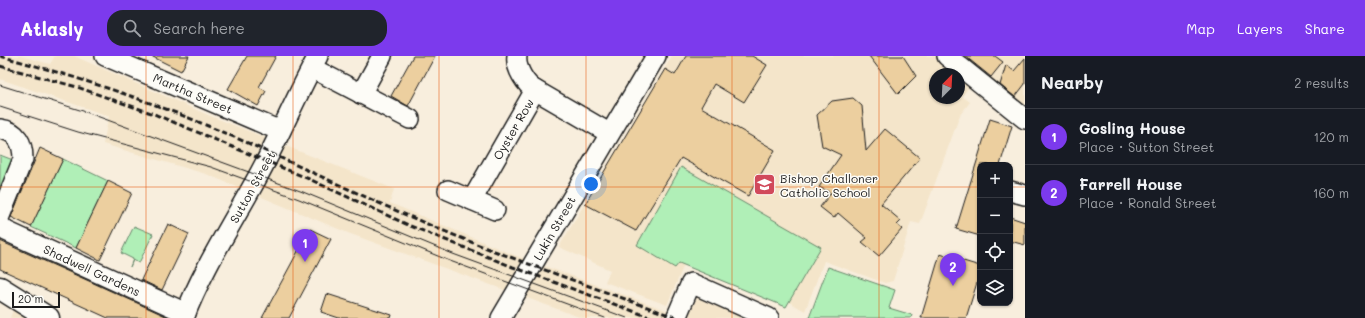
<!DOCTYPE html>
<meta charset="utf-8">
<style>
:root{--surface:#171b24;--page:#20242c;--text:#f1f3f6;--muted:#9ea1a6;--line:#363941;--accent:#7c3aed}
body{margin:0;font-family:Mali,sans-serif;background:var(--page);color:var(--text)}
.controls{position:absolute;right:12px;bottom:12px;display:grid;overflow:hidden;border-radius:8px;box-shadow:0 1px 3px #0004}
.controls button{width:36px;height:36px;display:grid;place-items:center;padding:0;border:0;border-bottom:1px solid var(--line);background:var(--surface);color:var(--text);font:20px sans-serif}
.compass{position:absolute;left:929px;top:12px;width:36px;height:36px;border-radius:50%;background:var(--surface);box-shadow:0 1px 3px #0004;rotate:24deg}
.scale{position:absolute;left:12px;bottom:10px;width:48px;box-sizing:border-box;padding-left:4px;border:2px solid #1c1c1c;border-top:0;font-size:11px;line-height:14px;white-space:nowrap;color:#1c1c1c;-webkit-text-stroke:3px #fdfcf7;paint-order:stroke}
.you{position:absolute;left:591px;top:128px;width:14px;height:14px;margin:-10px;border:3px solid #fff;border-radius:50%;background:#1a73e8;box-shadow:0 0 0 6px #1a73e833}
.badge{display:grid;place-items:center;width:26px;height:26px;border-radius:50%;background:var(--accent);color:#fff;font-size:13px;font-weight:700}
.pin{position:absolute;translate:-50% -33px;filter:drop-shadow(0 1px 2px #0008)}
.pin::after{content:'';position:absolute;top:21px;width:14px;height:12px;background:inherit;clip-path:polygon(0 0,100% 0,50% 100%)}
.list{margin:0;padding:0;list-style:none}
h2{display:flex;justify-content:space-between;align-items:center;height:52px;margin:0;padding:0 16px;font-size:17px}
h2 small{font-size:13px;font-weight:400;color:var(--muted)}
.list li{display:grid;grid-template-columns:26px 1fr auto;gap:12px;align-items:center;box-sizing:border-box;height:56px;padding:0 16px;border-top:1px solid var(--line)}
.list b{display:block;font-size:15px;white-space:nowrap}
.list p{margin:0;font-size:13px;white-space:nowrap;color:var(--muted)}
.list em{font-size:13px;font-style:normal;color:var(--muted)}
.icon{flex:none;width:22px;height:22px;fill:none;stroke:currentColor;stroke-width:2;stroke-linecap:round;stroke-linejoin:round}
.map{position:relative;flex:none;width:1025px;height:262px;overflow:hidden}
header{display:flex;align-items:center;gap:24px;box-sizing:border-box;height:56px;padding:0 20px;background:var(--accent);color:#fff}
header strong{font-size:19px}
nav{display:flex;gap:22px;margin-inline-start:auto;font-size:14px}
.search{width:280px;height:36px;background:var(--page);display:flex;align-items:center;gap:10px;box-sizing:border-box;padding:0 14px;border-radius:16px;color:var(--muted);font-size:15px}
main{display:flex}
aside{flex:1;background:var(--surface)}
.map>svg:first-child{display:block}
.built{fill:#f4e5ca}
.green{fill:#b0efb7;stroke:#66866a}
.building{fill:#eccf9f;stroke:#1c1c1c}
.lines{fill:none;stroke-linecap:round;stroke-linejoin:round}
.street-casing{stroke:#1c1c1c;stroke-width:22}
.secondary-casing{stroke:#1c1c1c;stroke-width:25}
.street{stroke:#fdfcf7;stroke-width:19}
.secondary{stroke:#fdfcf7;stroke-width:22}
.tram{stroke:#1c1c1c;stroke-width:1}
.rail{stroke:#1c1c1c;stroke-width:3;stroke-dasharray:6 3;stroke-linecap:butt}
.grid{fill:none;stroke:#e8590c;stroke-width:1;stroke-opacity:0.55}
.labels{text-anchor:middle;dominant-baseline:central;stroke-width:3;stroke-linejoin:round;paint-order:stroke}
.street-label{font-size:12px;fill:#1c1c1c;stroke:#fdfcf7}
.poi-label{font-size:12px;fill:#1c1c1c;stroke:#fdfcf7;text-anchor:start}
</style>
<header>
<strong>Atlasly</strong>
<div class="search"><svg class="icon" aria-label="search" viewBox="0 0 24 24"><circle cx="10" cy="10" r="6"/><path d="M15 15l6 6"/></svg>Search here</div>
<nav><a>Map</a><a>Layers</a><a>Share</a></nav>
</header>
<main>
<div class="map">
<svg width="1025" height="262" viewBox="0 0 1025 262">
<rect width="100%" height="100%" fill="#f8eedd"/>
<filter id="ink" filterUnits="userSpaceOnUse"><feTurbulence type="fractalNoise" baseFrequency=".025" numOctaves="2"/><feDisplacementMap in="SourceGraphic" scale="8" xChannelSelector="R" yChannelSelector="G"/><feConvolveMatrix kernelMatrix="1 2 1 2 8 2 1 2 1" color-interpolation-filters="sRGB"/></filter>
<g filter="url(#ink)">
<g class="built">
<polygon points="0,0 20,0 50,8 55,0 74,0 208,59 394,133 390,147 514,199 688,262 697,242 742,262 582,262 348,177 206,118 103,88 109,60 0,23"/>
<polygon points="672,0 935,0 957,18 935,18 935,42 959,42 959,20 971,29 962,40 970,46 960,59 920,168 911,166 893,225 885,227 824,205 805,255 789,246 786,251 684,209 667,249 605,226 610,214 559,191"/>
<polygon points="960,0 1025,0 1025,50 1015,41"/>
<polygon points="16,247 33,262 10,262"/>
</g>
<g class="green">
<polygon points="0,99 13,104 0,133"/>
<polygon points="63,103 108,125 76,192 31,171"/>
<polygon points="681,111 821,191 786,251 679,207 675,212 637,189"/>
<polygon points="134,170 153,178 139,207 133,204 130,211 133,203 121,197"/>
<polygon points="828,211 895,234 889,252 912,259 911,262 809,262"/>
</g>
<g class="building">
<polygon points="151,0 189,0 181,15"/>
<polygon points="247,0 276,0 259,31 266,35 258,50 228,33"/>
<polygon points="413,0 435,0 408,50 391,40"/>
<polygon points="686,0 752,0 767,9 744,46 714,28 701,51 775,94 748,140 681,102 636,175 585,148 665,13 675,19"/>
<polygon points="869,0 903,0 916,20 898,38"/>
<polygon points="965,0 995,0 1003,6 991,21"/>
<polygon points="1025,2 1025,28 1015,41 1000,29 1006,9 1014,15"/>
<polygon points="853,42 862,50 866,95 885,73 920,102 881,148 901,165 897,169 902,173 879,200 862,186 867,182 838,157 834,162 820,151 831,137 819,131 841,99 822,90 817,59 832,45"/>
<polygon points="990,63 1012,70 1000,109 980,109 980,180 956,173"/>
<polygon points="40,92 63,103 31,171 11,161"/>
<polygon points="108,125 132,137 100,204 76,192"/>
<polygon points="1010,161 1025,166 1025,189 1010,185"/>
<polygon points="168,168 189,178 162,234 141,224"/>
<polygon points="310,173 331,183 289,262 262,262"/>
<polygon points="0,185 89,225 170,262 108,262 0,213"/>
<polygon points="940,198 980,210 980,217 966,262 921,262"/>
<polygon points="327,238 392,259 391,262 339,262 321,256"/>
</g>
<g class="lines">
<defs>
<g id="street">
<polyline points="105,0 271,71 281,73"/>
<path d="M517 0C515 12 526 29 535 34"/>
<polyline points="947,0 1025,63"/>
<polyline points="312,12 410,63"/>
<polyline points="361,38 382,0"/>
<path d="M0 73C17 75 23 87 23 103L0 160"/>
<polyline points="448,134 495,154"/>
<polyline points="1010,135 1025,139"/>
<polyline points="472,144 535,34 609,77"/>
<polyline points="0,169 6,175 186,257"/>
<path d="M184 262C201 216 233 166 257 122 279 82 296 40 318 0"/>
<polyline points="501,262 656,0"/>
<polyline points="676,262 691,227 769,262"/>
</g>
<polyline id="secondary" points="0,232 48,262"/>
</defs>
<use href="#street" class="street-casing"/>
<use href="#secondary" class="secondary-casing"/>
<use href="#street" class="street"/>
<use href="#secondary" class="secondary"/>
<g class="tram">
<polyline points="0,29 83,55 303,136 453,198 627,262"/>
<polyline points="0,51 78,76 211,111 299,143 450,205 605,262"/>
</g>
<g class="rail">
<path d="M0 0C70 19 140 41 208 70 276 98 343 132 411 161 498 199 588 229 677 262"/>
<polyline points="0,10 77,31 154,58 309,123 408,169 513,211 652,262"/>
</g>
</g>
</g>
<path class="grid" d="M146 0V262M293 0V262M439 0V262M586 0V262M732 0V262M879 0V262M0 131H980M1010 131H1025"/>
<defs>
<symbol id="school-square" viewBox="-11 -11 22 22"><rect x="-9" y="-9" width="18" height="18" rx="4" fill="#d1495b" stroke="#fdfcf7"/><path d="M0-5L7-2L0 1L-7-2ZM-4 1L0 2.5L4 1V4Q0 6-4 4Z" fill="#fff"/></symbol>
</defs>
<g fill-rule="evenodd">
<use href="#school-square" x="752" y="116" width="25" height="25"/>
</g>
<g class="labels">
<g class="street-label">
<text transform="translate(193 37) rotate(23)">Martha Street</text>
<text transform="translate(513 73) rotate(-60)">Oyster Row</text>
<text transform="translate(252 131) rotate(-61)">Sutton Street</text>
<text transform="translate(554 172) rotate(-60)">Lukin Street</text>
<text transform="translate(92 214) rotate(25)">Shadwell Gardens</text>
</g>
<g class="poi-label">
<text x="780" y="122">Bishop Challoner<tspan x="780" dy="14">Catholic School</tspan></text>
</g>
</g>
</svg>
<div class="controls">
<button>+</button>
<button>−</button>
<button><svg class="icon" aria-label="locate" viewBox="0 0 24 24"><circle cx="12" cy="12" r="6"/><path d="M12 2v4M12 18v4M2 12h4M18 12h4"/></svg></button>
<button><svg class="icon" aria-label="layers" viewBox="0 0 24 24"><path d="M12 4l9 5-9 5-9-5zM3 14l9 5 9-5"/></svg></button>
</div>
<svg class="compass" viewBox="-18 -18 36 36"><path d="M0-13l5 13h-10z" fill="#e53935"/><path d="M0 13l5-13h-10z" fill="#9ea1a6"/></svg>
<div class="scale">20 m</div>
<div class="you"></div>
<div class="pin badge" style="left:305px;top:206px">1</div>
<div class="pin badge" style="left:953px;top:230px">2</div>
</div>
<aside>
<h2>Nearby<small>2 results</small></h2>
<ul class="list">
<li><span class="badge">1</span><div><b>Gosling House</b><p>Place · Sutton Street</p></div><em>120 m</em></li>
<li><span class="badge">2</span><div><b>Farrell House</b><p>Place · Ronald Street</p></div><em>160 m</em></li>
</ul>
</aside>
</main>
